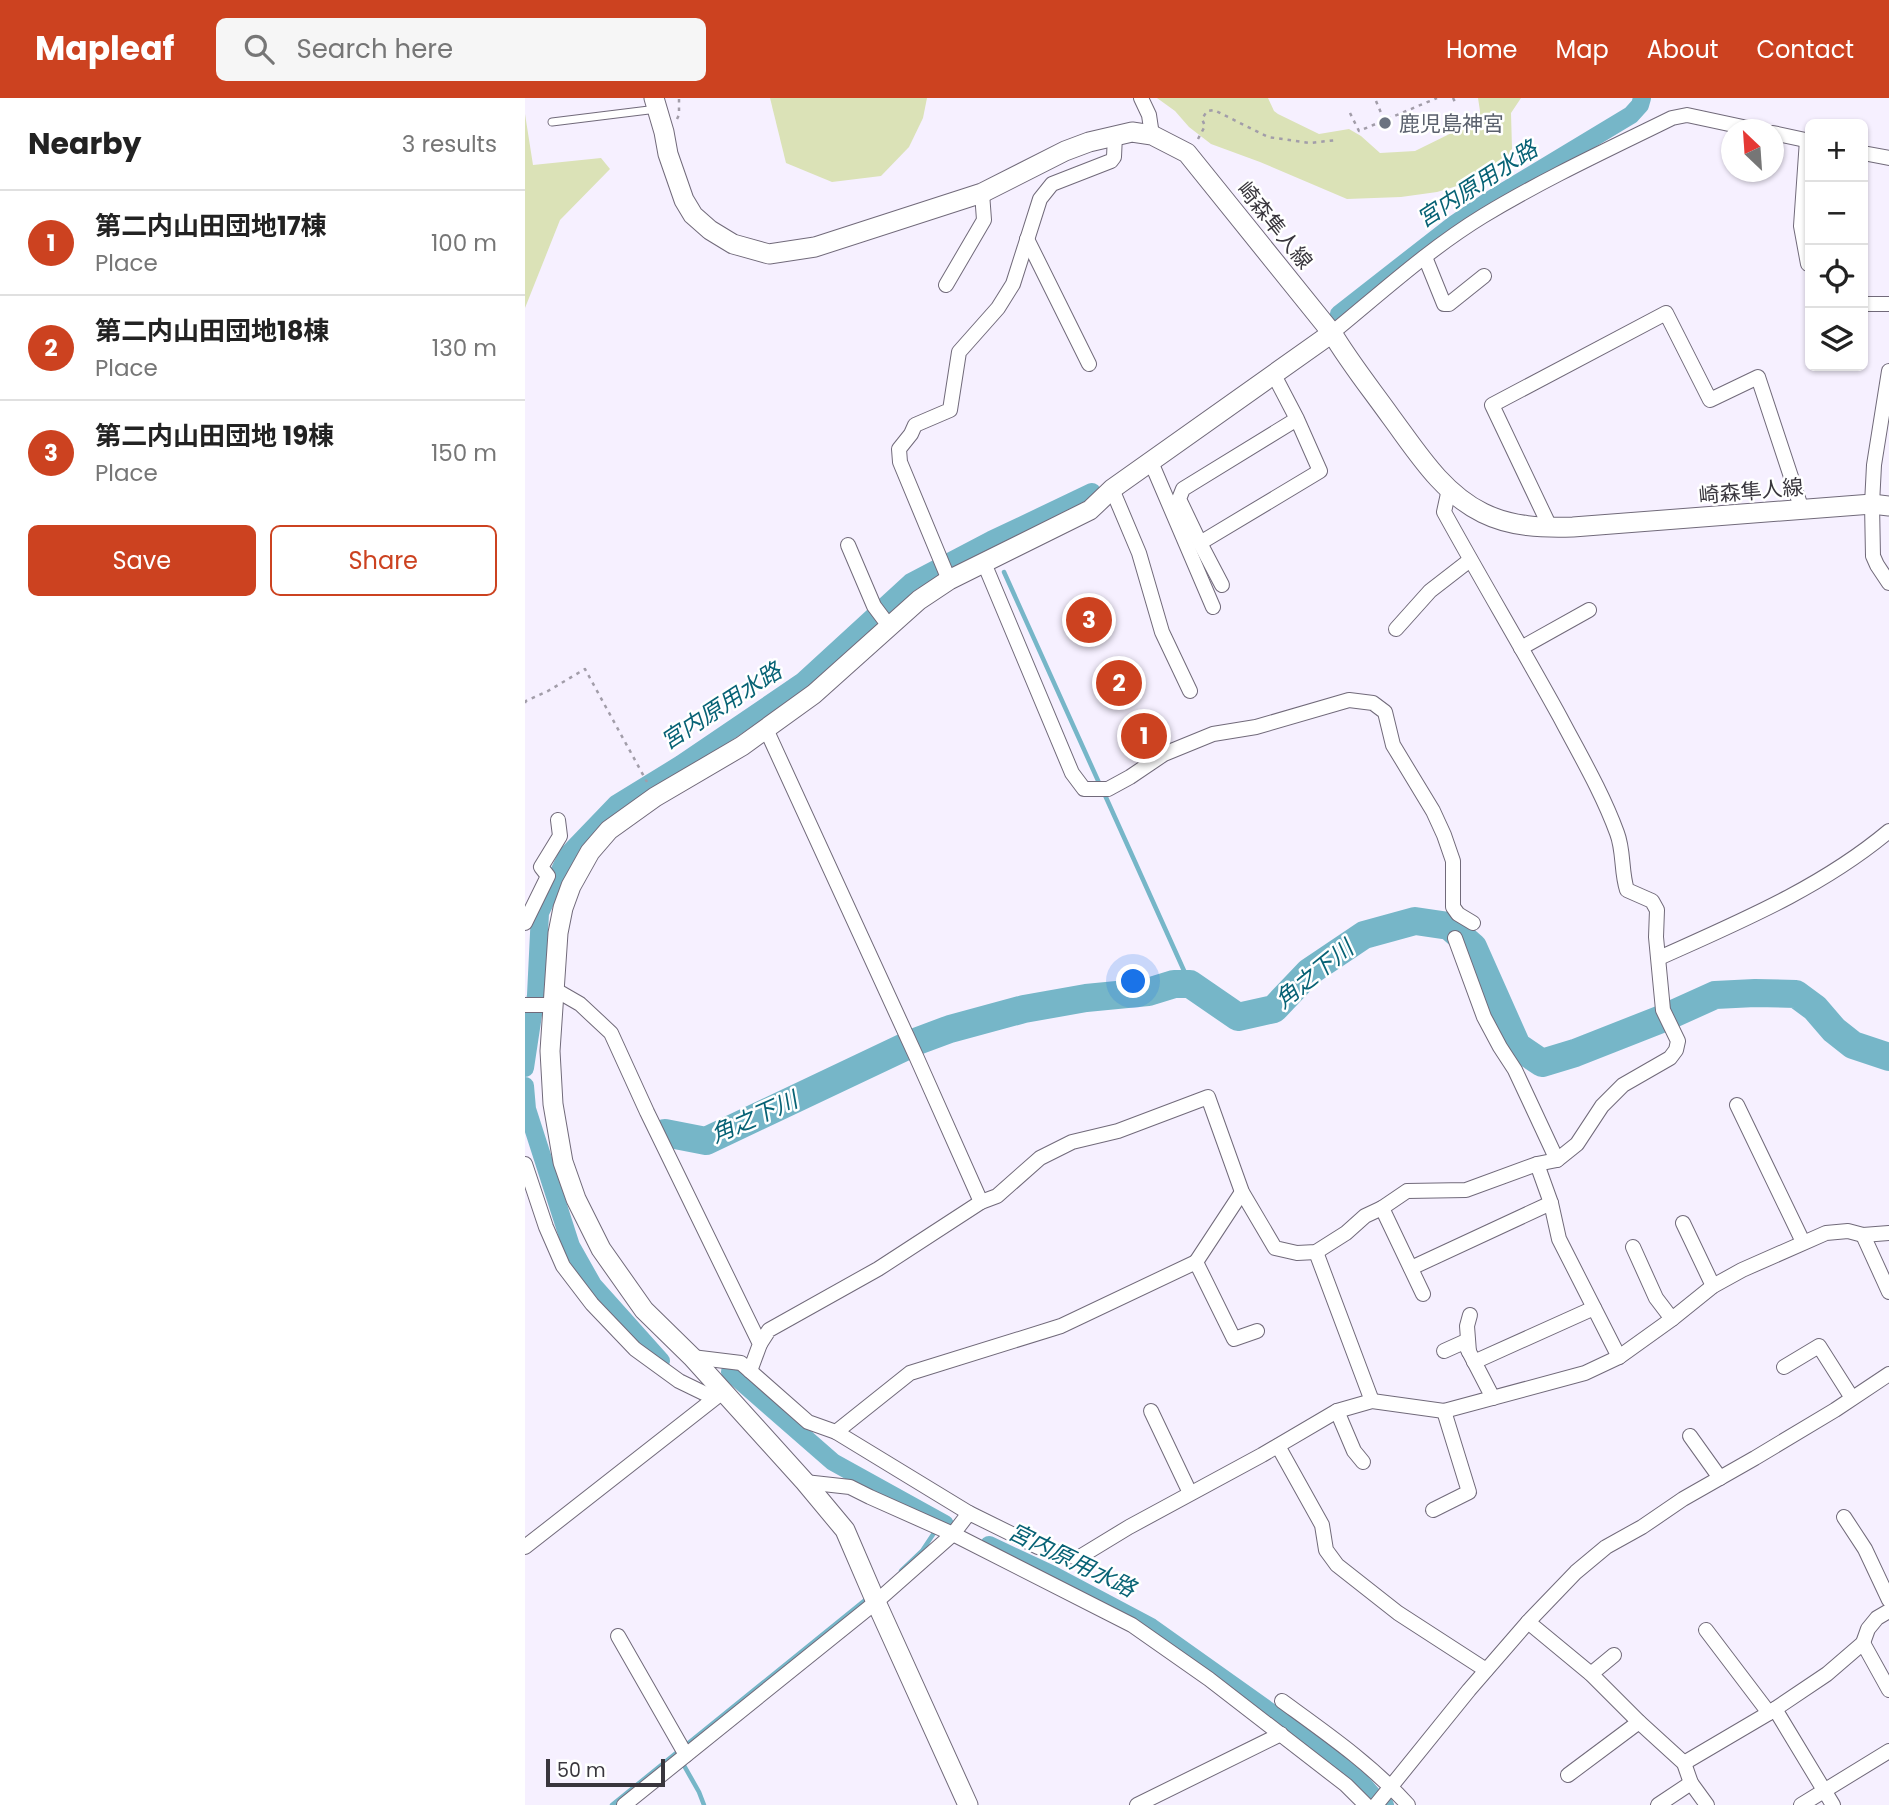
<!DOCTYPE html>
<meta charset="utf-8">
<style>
:root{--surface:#fff;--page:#f6f6f6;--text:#222;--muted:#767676;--line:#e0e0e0;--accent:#cc4220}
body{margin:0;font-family:Poppins,"Noto Sans JP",sans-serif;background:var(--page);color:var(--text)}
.controls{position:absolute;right:21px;top:21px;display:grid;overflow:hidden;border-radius:10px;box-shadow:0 2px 5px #0004}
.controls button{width:63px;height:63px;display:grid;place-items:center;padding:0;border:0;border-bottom:2px solid var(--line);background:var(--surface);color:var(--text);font:35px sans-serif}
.compass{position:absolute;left:1196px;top:21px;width:63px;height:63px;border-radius:50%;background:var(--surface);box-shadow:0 2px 5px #0004;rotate:335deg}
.scale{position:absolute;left:21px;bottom:18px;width:119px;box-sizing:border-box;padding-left:7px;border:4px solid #39363d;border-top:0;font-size:19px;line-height:24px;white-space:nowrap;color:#39363d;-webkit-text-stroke:5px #fff;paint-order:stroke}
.you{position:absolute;left:609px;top:884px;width:24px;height:24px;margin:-18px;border:5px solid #fff;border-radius:50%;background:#1a73e8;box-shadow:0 0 0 10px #1a73e833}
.badge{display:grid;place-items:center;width:46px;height:46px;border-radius:50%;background:var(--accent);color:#fff;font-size:23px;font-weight:700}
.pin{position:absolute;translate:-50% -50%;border:4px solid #fff;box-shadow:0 2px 7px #0006}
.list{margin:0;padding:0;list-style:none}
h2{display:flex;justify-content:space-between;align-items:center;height:91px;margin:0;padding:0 28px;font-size:30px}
h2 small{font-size:23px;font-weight:400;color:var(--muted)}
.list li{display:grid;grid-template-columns:46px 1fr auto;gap:21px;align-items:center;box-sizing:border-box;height:105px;padding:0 28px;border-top:2px solid var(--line)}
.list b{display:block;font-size:26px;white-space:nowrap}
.list p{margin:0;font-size:23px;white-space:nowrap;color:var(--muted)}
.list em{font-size:23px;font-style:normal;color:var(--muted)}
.actions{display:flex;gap:14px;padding:21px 28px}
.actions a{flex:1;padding:16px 0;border:2px solid var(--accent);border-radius:10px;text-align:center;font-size:24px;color:var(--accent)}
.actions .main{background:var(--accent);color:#fff}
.icon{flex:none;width:38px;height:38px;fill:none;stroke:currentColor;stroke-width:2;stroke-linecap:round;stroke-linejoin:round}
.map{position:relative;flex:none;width:1364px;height:1707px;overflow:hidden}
header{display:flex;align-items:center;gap:42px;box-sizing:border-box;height:98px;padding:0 35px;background:var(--accent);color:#fff}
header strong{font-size:33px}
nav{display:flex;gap:38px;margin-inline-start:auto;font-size:24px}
.search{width:490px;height:63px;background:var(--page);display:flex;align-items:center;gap:18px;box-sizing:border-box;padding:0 24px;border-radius:10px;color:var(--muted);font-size:26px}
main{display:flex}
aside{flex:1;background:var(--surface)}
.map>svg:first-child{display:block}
.green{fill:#dbe2b7}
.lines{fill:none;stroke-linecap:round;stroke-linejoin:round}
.stream{stroke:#76b6c8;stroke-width:4.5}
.canal{stroke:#76b6c8;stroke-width:18}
.river{stroke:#76b6c8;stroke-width:28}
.lane-casing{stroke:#716a7a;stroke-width:9}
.street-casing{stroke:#716a7a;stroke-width:16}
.secondary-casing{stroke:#716a7a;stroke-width:21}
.path{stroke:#a29da9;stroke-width:2.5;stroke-dasharray:3.5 5;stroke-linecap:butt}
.lane{stroke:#fff;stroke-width:7}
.street{stroke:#fff;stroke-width:14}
.secondary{stroke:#fff;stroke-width:19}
.worship-dot{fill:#6b7280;stroke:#fff;stroke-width:2.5}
.labels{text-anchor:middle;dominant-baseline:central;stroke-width:5;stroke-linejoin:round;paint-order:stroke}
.worship-label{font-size:21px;fill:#5b616d;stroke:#fff;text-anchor:start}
.street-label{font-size:21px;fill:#39363d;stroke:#fff}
.water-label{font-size:23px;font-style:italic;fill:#076275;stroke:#fff}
</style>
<header>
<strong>Mapleaf</strong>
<div class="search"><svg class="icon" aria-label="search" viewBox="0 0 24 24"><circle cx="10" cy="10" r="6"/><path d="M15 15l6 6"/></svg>Search here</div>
<nav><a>Home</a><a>Map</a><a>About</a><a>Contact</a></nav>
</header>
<main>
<aside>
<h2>Nearby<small>3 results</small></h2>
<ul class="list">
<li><span class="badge">1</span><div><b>第二内山田団地17棟</b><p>Place</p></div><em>100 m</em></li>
<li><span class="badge">2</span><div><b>第二内山田団地18棟</b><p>Place</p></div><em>130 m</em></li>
<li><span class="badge">3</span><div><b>第二内山田団地 19棟</b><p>Place</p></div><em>150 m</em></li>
</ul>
<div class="actions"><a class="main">Save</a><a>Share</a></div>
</aside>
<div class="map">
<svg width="1364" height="1707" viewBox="0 0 1364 1707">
<rect width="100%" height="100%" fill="#f6f0ff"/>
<g class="green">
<polygon points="245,0 402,0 398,20 384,49 356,78 307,84 261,65"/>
<polygon points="632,0 743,0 749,13 753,16 794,36 824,31 836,38 855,55 890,53 955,21 955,13 953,0 996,0 986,15 987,51 982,59 942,85 912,94 876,99 822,101 735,64 686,46 664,29 650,13"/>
<polygon points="0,16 8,67 76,60 85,71 35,122 0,210"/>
</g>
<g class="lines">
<g class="stream">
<polyline points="466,442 467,446"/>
<polyline points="479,474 575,687"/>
<polyline points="579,695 665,886"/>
<polyline points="376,1473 397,1453 411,1432"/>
<polyline points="157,1664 174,1694 179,1707"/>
<polyline points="87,1707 339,1503"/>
</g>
<g class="canal">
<polyline points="814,216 928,127 965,102 1106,17 1115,7 1117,0"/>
<polyline points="0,970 11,897 15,815 42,757 91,706 156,666 278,583 386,484 466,442 567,394"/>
<polyline points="0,988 2,1011 46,1148 68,1187 136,1263"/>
<polyline points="205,1274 308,1364 420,1426"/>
<polyline points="464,1447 528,1477 626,1529 824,1670 849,1699 860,1707"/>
</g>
<polyline class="river" points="140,1035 181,1043 390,944 425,931 499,911 561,900 623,894 649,886 665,886 713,919 749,911 784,874 839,837 890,823 924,828 948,849 992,948 1017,965 1050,955 1139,920 1190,897 1230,895 1271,896 1290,910 1309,932 1328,947 1364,959"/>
<defs>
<polyline id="lane" points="27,24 132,11"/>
<g id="street">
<polyline points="616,0 624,17 627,37"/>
<polyline points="1248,35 1285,43"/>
<polyline points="1282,42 1276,128 1283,166"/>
<polyline points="1338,55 1364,60"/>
<polyline points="502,141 564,266"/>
<polyline points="900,159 919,206 924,206 959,178"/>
<polyline points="421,187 459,122 457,95"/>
<polyline points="1338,206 1364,206"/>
<path d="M807 235C856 195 904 151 958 118 1019 81 1084 51 1147 20L1162 17 1232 32"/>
<polyline points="1364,273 1349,367 1347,406 1348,458 1352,467 1364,485"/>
<polyline points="749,277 772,321 795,373 675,445 654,401 658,391 772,321"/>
<polyline points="626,364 688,509"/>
<polyline points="587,391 614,455 637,534 665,593"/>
<polyline points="1025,429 967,307 1141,215 1185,302 1233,279 1277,412"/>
<polyline points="675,445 697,487"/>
<polyline points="323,447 349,508 364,528"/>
<polyline points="459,465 547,675 559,691 583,691 605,679 639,656 688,636 731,629 824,602 848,605 860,614 868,647 908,713 919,737 928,763 928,809 933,816 948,825"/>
<polyline points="424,482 375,364 374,351 386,336 390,327 425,312 434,254 473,210 488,186 515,101 527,86 586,63 589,59 590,37"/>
<polyline points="871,531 905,493 945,462"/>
<polyline points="996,550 1064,512"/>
<polyline points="241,631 391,958 456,1104"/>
<polyline points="0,825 23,778 16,769 35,738 33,722"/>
<polyline points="930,840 959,919 975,949 990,972 1032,1062"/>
<path d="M1134 860C1214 824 1296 790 1364 733"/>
<polyline points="29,891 55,906 86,935 122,1014 235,1246 225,1273"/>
<polyline points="0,907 27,907"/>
<polyline points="1212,1007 1278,1144"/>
<polyline points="0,1066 21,1129 38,1168 67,1206 110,1251 154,1283 189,1300"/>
<polyline points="1012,1066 1026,1105 1034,1141 1094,1259"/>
<polyline points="857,1110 898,1196"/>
<polyline points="1158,1125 1188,1188"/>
<polyline points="1338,1137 1364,1194"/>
<polyline points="1108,1149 1131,1200 1147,1221"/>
<polyline points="791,1154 847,1303"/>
<polyline points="671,1164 717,1094"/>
<polyline points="886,1170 1026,1105"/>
<path d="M235 1246 244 1232 353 1171 456 1104 472 1098 515 1060 547 1044 593 1033 683 999 717 1094 750 1150 772 1155 791 1154 821 1135 840 1118 857 1110 882 1093 941 1092 1012 1066 1032 1062 1052 1046 1077 1008 1098 987 1145 960 1151 952 1153 943 1138 912 1131 839 1132 812 1127 803 1102 792C1096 774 1099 753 1092 735 1077 694 1055 657 1035 619 997 550 957 483 919 414L924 391"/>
<polyline points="919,1253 939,1244 968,1300"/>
<polyline points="944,1254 942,1228 945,1217"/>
<polyline points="167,1259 216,1265 283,1324 311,1334 385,1275 536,1228 671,1164 709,1241 732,1233"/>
<polyline points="949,1264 1069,1210"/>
<polyline points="1259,1269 1294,1248 1327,1300"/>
<polyline points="626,1313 665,1395"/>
<polyline points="812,1313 829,1353 838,1364"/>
<polyline points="311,1334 444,1415"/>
<polyline points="1165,1338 1195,1380"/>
<polyline points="753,1348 797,1427 801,1452 812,1467 873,1515 961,1572"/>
<polyline points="280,1384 325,1389 345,1399 428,1436 607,1527 684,1581 821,1687 841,1707"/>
<polyline points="908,1412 944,1394 919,1313"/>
<polyline points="1319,1419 1340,1451 1364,1502"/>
<polyline points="0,1449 194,1297"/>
<polyline points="1003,1524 1066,1576 1114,1624 1159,1665 1166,1685 1182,1707"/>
<polyline points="1181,1532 1244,1615"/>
<polyline points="93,1538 161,1657"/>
<polyline points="1338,1545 1364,1592"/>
<polyline points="1066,1576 1089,1557"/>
<path d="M757 1603C801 1635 846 1666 883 1707"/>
<polyline points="1250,1611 1308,1707"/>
<polyline points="1159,1665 1244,1615 1302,1576 1338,1545 1343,1531 1352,1520 1364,1513"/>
<polyline points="1043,1677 1114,1624"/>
<polyline points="99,1707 351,1504 428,1436 444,1415 513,1449 553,1460 604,1429 737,1357 812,1313 847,1303 919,1313 1060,1275 1094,1259 1147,1221 1188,1188 1217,1172 1301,1135 1323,1133 1338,1137 1364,1135"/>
<polyline points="612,1707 756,1636"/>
<polyline points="851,1707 944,1592 1003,1524 1051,1474 1081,1449 1117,1429 1158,1401 1230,1360 1310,1312 1364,1276"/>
<polyline points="1133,1707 1166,1685"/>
<polyline points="1276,1707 1364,1653"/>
</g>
<g id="secondary">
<path d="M129 0 139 34 143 56 159 102 168 117 185 132 208 146 244 156 290 149 457 95 540 53 564 44 607 34 627 37 662 55 807 235C825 265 846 291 866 319 892 354 917 395 958 415 986 429 1018 430 1048 429L1347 406 1364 408"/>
<polyline points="443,1707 351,1504 320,1432 280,1384 167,1259 119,1212 76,1151 51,1101 38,1064 28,1006 25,953 33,835 38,810 46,788 65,754 84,732 130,699 217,648 289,596 394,502 424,482 565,412 587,391 807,235"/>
</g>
</defs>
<use href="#lane" class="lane-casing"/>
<use href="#street" class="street-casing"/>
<use href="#secondary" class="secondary-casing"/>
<g class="path">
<polyline points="928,0 931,6"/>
<polyline points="851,3 859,22"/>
<polyline points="825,15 834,33 912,0"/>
<polyline points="152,21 154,17 154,0"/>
<polyline points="673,41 680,28 677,21 682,13 689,12 743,39 785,45 812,42"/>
<polyline points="0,605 1,603 23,593 60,571 122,684"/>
</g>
<use href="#lane" class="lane"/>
<use href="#street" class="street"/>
<use href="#secondary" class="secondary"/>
</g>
<circle class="worship-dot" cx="860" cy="25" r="7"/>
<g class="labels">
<g class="worship-label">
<text x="874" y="25">鹿児島神宮</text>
</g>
<g class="street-label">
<text transform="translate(750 127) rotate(51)">崎森隼人線</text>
<text transform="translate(1226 393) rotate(-5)">崎森隼人線</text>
</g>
<g class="water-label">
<text transform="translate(952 86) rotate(-33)">宮内原用水路</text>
<text transform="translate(196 608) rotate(-33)">宮内原用水路</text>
<text transform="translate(789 876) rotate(-39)">角之下川</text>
<text transform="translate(229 1019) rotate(-24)">角之下川</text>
<text transform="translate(547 1462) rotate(26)">宮内原用水路</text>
</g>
</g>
</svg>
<div class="controls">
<button>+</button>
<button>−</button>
<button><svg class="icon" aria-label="locate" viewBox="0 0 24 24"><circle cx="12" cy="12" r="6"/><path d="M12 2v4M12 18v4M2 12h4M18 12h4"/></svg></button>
<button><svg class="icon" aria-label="layers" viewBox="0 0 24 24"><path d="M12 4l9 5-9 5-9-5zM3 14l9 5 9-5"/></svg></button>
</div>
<svg class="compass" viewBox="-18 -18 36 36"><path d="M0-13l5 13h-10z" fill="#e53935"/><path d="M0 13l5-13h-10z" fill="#767676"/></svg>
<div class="scale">50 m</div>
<div class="you"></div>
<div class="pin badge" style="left:619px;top:638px">1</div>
<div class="pin badge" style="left:594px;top:585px">2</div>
<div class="pin badge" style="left:564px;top:522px">3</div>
</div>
</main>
